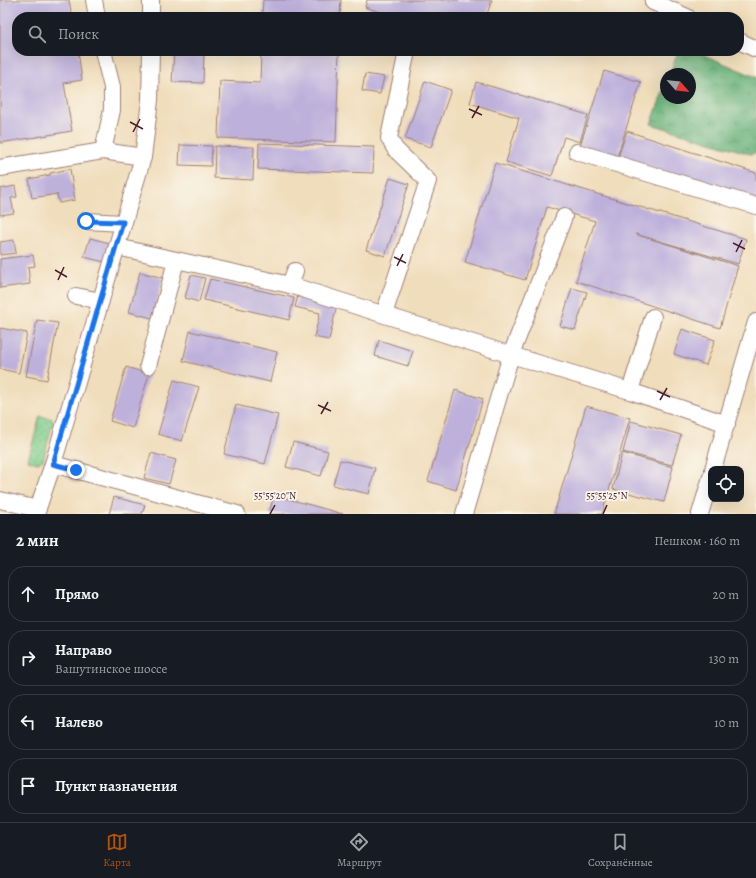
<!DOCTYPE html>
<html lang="ru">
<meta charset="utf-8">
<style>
:root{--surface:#171b24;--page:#242831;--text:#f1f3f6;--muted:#9ea1a6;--line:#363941;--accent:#b45309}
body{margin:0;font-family:Alegreya,serif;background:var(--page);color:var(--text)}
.controls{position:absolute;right:12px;bottom:12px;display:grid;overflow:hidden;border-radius:8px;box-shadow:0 4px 16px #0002}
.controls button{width:36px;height:36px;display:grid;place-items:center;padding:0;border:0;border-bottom:1px solid var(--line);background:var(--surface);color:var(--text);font:20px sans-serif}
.compass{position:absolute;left:660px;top:68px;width:36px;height:36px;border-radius:50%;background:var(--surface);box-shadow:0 4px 16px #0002;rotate:117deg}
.stop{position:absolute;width:12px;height:12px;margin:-9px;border:3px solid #1a73e8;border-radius:50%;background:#fff}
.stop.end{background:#1a73e8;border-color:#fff;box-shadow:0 1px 4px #0008}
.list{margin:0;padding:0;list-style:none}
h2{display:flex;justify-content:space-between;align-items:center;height:52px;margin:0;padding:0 16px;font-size:17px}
h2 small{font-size:13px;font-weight:400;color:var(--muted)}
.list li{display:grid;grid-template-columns:26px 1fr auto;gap:12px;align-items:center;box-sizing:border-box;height:56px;margin:0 8px 8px;padding:0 8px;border:1px solid var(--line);border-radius:16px}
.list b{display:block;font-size:15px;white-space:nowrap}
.list p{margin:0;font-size:13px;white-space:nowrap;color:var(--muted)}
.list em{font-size:13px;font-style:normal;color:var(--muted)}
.icon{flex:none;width:22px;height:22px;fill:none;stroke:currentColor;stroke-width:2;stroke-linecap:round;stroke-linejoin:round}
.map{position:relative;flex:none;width:756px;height:514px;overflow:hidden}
.search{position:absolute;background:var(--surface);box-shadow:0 4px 16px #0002;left:12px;right:12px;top:12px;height:44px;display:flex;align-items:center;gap:10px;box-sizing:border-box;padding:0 14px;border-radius:16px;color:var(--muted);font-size:15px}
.sheet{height:308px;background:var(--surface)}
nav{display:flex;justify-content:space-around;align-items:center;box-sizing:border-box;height:56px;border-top:1px solid var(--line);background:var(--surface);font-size:11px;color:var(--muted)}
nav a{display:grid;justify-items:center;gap:2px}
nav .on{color:var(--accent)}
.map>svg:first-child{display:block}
.grass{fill:url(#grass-dots);stroke:#66765c}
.forest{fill:url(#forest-crowns);stroke:#596852}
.building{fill:#bdb1dc}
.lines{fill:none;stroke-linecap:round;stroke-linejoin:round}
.minor-casing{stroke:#9d7e73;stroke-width:18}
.minor{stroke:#fff;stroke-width:16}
.route{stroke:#1a73e8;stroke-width:5}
.ticks{fill:none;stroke:#4a1f2b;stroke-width:1.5}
.ticks-label{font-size:10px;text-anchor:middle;fill:#4a1f2b;stroke:#fbf7ec;stroke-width:3.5;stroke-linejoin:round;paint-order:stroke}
</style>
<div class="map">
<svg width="756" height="514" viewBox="0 0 756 514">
<defs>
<pattern id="grass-dots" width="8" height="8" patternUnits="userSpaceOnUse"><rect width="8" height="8" fill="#81ce8d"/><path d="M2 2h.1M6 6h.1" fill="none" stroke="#71b07a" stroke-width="1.8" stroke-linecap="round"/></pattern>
<pattern id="forest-crowns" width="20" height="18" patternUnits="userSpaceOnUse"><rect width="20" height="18" fill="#68b178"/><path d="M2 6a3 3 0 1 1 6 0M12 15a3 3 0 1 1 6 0" fill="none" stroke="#588f63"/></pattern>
</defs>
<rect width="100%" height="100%" fill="#fbf7ec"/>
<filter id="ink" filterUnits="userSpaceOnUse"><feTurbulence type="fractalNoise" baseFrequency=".025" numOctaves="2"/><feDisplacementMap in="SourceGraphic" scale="8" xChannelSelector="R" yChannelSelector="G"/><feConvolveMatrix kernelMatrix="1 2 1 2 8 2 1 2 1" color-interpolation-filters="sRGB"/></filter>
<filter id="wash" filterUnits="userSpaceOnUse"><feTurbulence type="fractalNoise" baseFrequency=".012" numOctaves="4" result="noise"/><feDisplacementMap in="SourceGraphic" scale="16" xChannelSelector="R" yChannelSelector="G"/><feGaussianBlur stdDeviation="0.9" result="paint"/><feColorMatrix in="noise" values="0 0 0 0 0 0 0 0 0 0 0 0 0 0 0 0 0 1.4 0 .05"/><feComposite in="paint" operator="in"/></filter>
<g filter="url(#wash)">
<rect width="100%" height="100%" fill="#f0ddbb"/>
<polygon class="grass" points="40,416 52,419 53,422 43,460 38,463 28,460"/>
<polygon class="forest" points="678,51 695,51 756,77 756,153 750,154 651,124 666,84 666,98 690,98 690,74 670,74"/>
<g id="blocks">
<g class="building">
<polygon points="0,0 69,0 72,17 17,17 17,51 78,51 82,80 64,83 72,131 0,143"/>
<polygon points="263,0 341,0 340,17 262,17"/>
<polygon points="367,0 492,0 486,17 394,17 365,7"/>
<polygon points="174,51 204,51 203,83 172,82"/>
<polygon points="261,51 339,51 336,142 218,138 220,81 260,83"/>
<polygon points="604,71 641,82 617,157 580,146"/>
<polygon points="365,74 384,77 380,94 362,91"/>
<polygon points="425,81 451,90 431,147 405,139"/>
<polygon points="476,82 588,115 580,142 564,137 552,176 506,162 519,118 470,103"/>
<polygon points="627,131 756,173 756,201 618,157"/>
<polygon points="259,143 374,147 373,173 258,169"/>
<polygon points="180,145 212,146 211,166 179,165"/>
<polygon points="215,146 254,147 253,180 214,178"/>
<polygon points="495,163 746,239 738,264 635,234 738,266 720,328 576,281 595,221 547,207 525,280 465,262"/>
<polygon points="70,169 75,200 59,203 57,194 32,198 29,179 50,175 50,173"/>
<polygon points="390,178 409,184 385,256 366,250"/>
<polygon points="15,186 17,197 11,198 14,213 0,215 0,189"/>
<polygon points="90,238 110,243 105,262 84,257"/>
<polygon points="14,240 16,253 0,255 0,242"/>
<polygon points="33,255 35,266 28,267 30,284 0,288 0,259"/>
<polygon points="140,272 163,278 152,318 129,312"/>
<polygon points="191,275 205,278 199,302 185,298"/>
<polygon points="210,279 294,298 289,320 204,300"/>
<polygon points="572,288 587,292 575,330 560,326"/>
<polygon points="298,296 337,305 329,340 314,337 320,313 295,307"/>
<polygon points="37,320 58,323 47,380 26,376"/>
<polygon points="0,328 27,333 19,373 0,369"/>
<polygon points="682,329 715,340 706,365 674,354"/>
<polygon points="190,331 277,352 270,382 183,361"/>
<polygon points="379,340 413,351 408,366 375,356"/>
<polygon points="126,367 149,374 133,428 110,421"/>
<polygon points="174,380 199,387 182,441 158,434"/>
<polygon points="455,390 483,399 456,490 428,481"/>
<polygon points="236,405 278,415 265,464 224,454"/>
<polygon points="586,406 630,418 602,514 554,514"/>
<polygon points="631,421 681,435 672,465 623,452"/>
<polygon points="293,442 328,451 321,476 286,467"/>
<polygon points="151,453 176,460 169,484 144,478"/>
<polygon points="622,453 673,467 664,502 613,489"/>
<polygon points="340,460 375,468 369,494 333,485"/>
<polygon points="274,495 343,514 269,514"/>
<polygon points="114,497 145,505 142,514 109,514"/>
</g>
</g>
</g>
<g filter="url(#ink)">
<use href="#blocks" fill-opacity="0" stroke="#9d7e73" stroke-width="1"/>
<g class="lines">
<defs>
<g id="minor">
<polyline points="94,0 97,17"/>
<polyline points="654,0 653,2 687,17"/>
<polyline points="151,17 151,0"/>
<polyline points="739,41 756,49"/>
<polyline points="103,51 112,87 112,110 103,151"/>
<polyline points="577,152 756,206"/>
<polyline points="0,168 103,151 143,157"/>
<polyline points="564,217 511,355 630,391 727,424"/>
<polyline points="86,221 123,223"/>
<polyline points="117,247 290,285 511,355 464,514"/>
<polyline points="290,285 295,271"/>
<polyline points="76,296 101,301"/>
<polyline points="384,314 428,181 395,149 389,138 407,51"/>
<polyline points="148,366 176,261"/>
<polyline points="630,391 653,317"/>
<polyline points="53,464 237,514"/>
<polyline points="713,469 756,322"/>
<polyline points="0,500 38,509"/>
<polyline points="36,514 53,464 143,157 150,100 151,51"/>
<polyline points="700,514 711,477"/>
</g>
</defs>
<use href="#minor" class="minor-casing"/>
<use href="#minor" class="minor"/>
</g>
</g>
<g class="lines" filter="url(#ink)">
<polyline class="route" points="76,470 53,464 123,222 86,221"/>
</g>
<path class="ticks" d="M469 109 482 115M472 118 479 106M130 122 143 129M133 132 140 119M733 243 745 249M736 252 742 240M394 257 406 263M397 266 403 254M55 270 67 277M58 280 64 267M657 391 670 397M660 400 667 388M318 405 331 411M321 414 328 402M270 514 275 505M603 514 607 505"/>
<g class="ticks-label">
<text x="275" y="499">55°55'20"N</text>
<text x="607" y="499">55°55'25"N</text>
</g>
</svg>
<div class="controls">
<button><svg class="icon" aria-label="locate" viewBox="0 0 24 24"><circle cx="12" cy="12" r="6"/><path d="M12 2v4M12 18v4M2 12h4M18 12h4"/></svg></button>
</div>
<svg class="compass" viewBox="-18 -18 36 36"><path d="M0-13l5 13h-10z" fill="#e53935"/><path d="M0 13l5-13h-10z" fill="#9ea1a6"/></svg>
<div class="stop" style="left:86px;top:221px"></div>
<div class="stop end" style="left:76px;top:470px"></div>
<div class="search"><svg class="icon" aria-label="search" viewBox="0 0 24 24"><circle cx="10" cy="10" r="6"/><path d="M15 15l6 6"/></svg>Поиск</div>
</div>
<section class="sheet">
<h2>2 мин<small>Пешком · 160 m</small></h2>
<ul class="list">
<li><svg class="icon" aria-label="ahead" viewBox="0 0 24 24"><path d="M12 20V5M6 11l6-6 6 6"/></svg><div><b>Прямо</b></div><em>20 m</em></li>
<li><svg class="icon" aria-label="right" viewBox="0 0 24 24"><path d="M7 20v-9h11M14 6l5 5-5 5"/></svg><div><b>Направо</b><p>Вашутинское шоссе</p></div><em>130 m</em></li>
<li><svg class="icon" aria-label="left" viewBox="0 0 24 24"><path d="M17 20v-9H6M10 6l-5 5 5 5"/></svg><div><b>Налево</b></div><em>10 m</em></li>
<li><svg class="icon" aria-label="arrive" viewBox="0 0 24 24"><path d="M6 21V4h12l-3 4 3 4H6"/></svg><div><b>Пункт назначения</b></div></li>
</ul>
</section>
<nav>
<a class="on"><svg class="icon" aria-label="map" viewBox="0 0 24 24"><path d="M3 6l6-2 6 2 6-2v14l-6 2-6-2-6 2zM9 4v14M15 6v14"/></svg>Карта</a>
<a><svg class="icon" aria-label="directions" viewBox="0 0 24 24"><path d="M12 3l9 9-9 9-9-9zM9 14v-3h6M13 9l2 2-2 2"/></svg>Маршрут</a>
<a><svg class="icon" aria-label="saved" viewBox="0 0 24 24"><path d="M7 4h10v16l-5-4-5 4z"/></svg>Сохранённые</a>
</nav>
